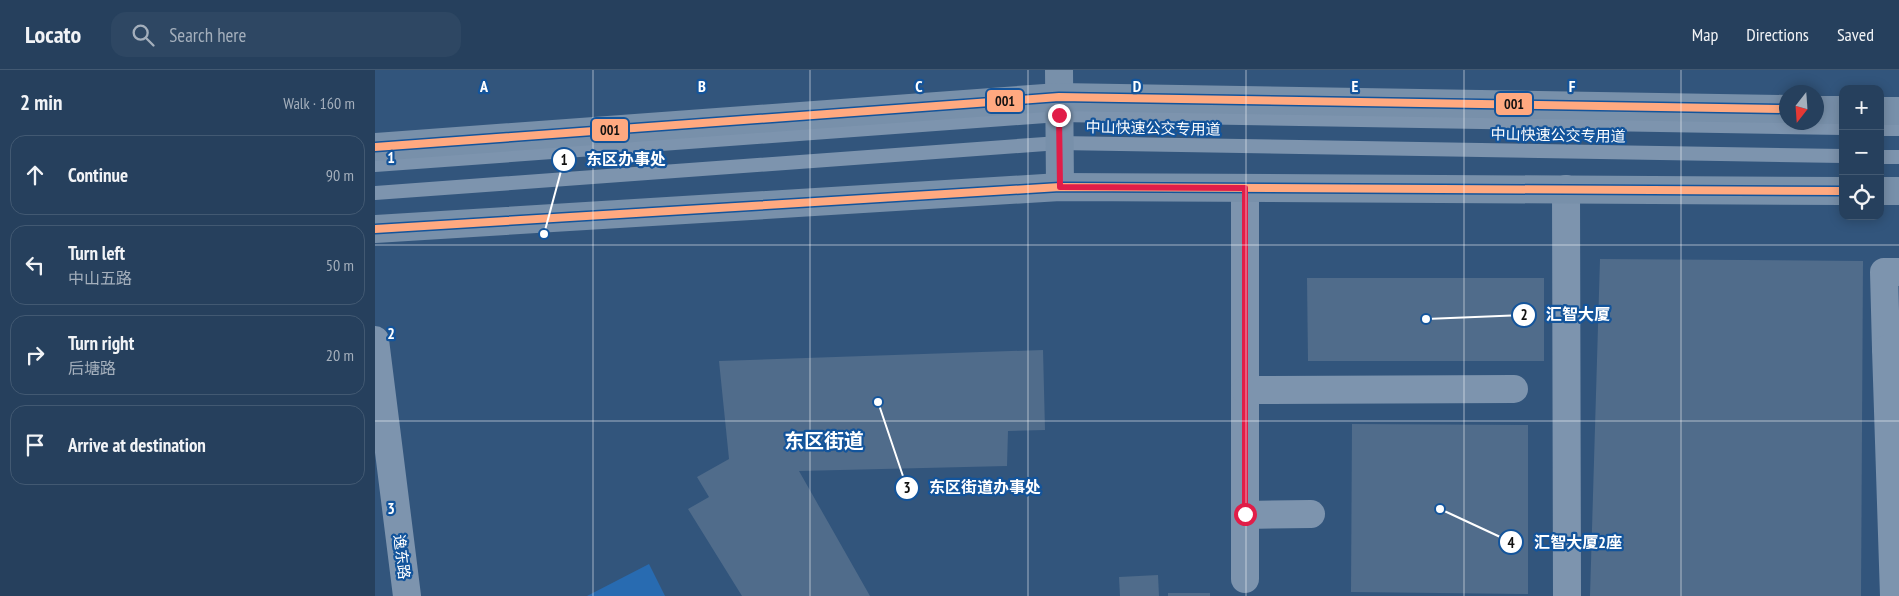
<!DOCTYPE html>
<meta charset="utf-8">
<style>
:root{--surface:#26405d;--page:#2e4763;--text:#f1f3f6;--muted:#a4afbc;--line:#425972}
body{margin:0;font-family:"PT Sans Narrow","Noto Sans SC",sans-serif;background:var(--page);color:var(--text)}
.controls{position:absolute;right:15px;top:15px;display:grid;overflow:hidden;border-radius:10px;box-shadow:0 2px 12px #0003}
.controls button{width:45px;height:45px;display:grid;place-items:center;padding:0;border:0;border-bottom:1px solid var(--line);background:var(--surface);color:var(--text);font:25px sans-serif}
.compass{position:absolute;left:1404px;top:15px;width:45px;height:45px;border-radius:50%;background:var(--surface);box-shadow:0 2px 12px #0003;rotate:197deg}
.stop{position:absolute;width:15px;height:15px;margin:-11px;border:4px solid #e11d48;border-radius:50%;background:#fff}
.stop.end{background:#e11d48;border-color:#fff;box-shadow:0 1px 5px #0008}
.list{margin:0;padding:0;list-style:none}
h2{display:flex;justify-content:space-between;align-items:center;height:65px;margin:0;padding:0 20px;font-size:21px}
h2 small{font-size:16px;font-weight:400;color:var(--muted)}
.list li{display:grid;grid-template-columns:32px 1fr auto;gap:15px;align-items:center;box-sizing:border-box;height:80px;margin:0 10px 10px;padding:0 10px;border:1px solid var(--line);border-radius:15px}
.list b{display:block;font-size:19px;white-space:nowrap}
.list p{margin:0;font-size:16px;white-space:nowrap;color:var(--muted)}
.list em{font-size:16px;font-style:normal;color:var(--muted)}
.icon{flex:none;width:28px;height:28px;fill:none;stroke:currentColor;stroke-width:2;stroke-linecap:round;stroke-linejoin:round}
.map{position:relative;flex:none;width:1524px;height:526px;overflow:hidden}
header{display:flex;align-items:center;gap:30px;box-sizing:border-box;height:70px;padding:0 25px;background:var(--surface);border-bottom:1px solid var(--line)}
header strong{font-size:24px}
nav{display:flex;gap:28px;margin-inline-start:auto;font-size:18px}
.search{width:350px;height:45px;background:var(--page);display:flex;align-items:center;gap:12px;box-sizing:border-box;padding:0 18px;border-radius:15px;color:var(--muted);font-size:19px}
main{display:flex}
aside{flex:1;background:var(--surface)}
.map>svg:first-child{display:block}
.green{fill:#286bb1}
.building{fill:#506c8b}
.lines{fill:none;stroke-linecap:round;stroke-linejoin:round}
.lane{stroke:#7d94ae;stroke-width:14}
.street{stroke:#7d94ae;stroke-width:28}
.secondary{stroke:#7890aa;stroke-width:28}
.bus-1-casing{stroke:#13549b;stroke-width:11}
.bus-1{stroke:#ffa980;stroke-width:8}
.route{stroke:#e11d48;stroke-width:6}
.grid{fill:none;stroke:#fff;stroke-width:1;stroke-opacity:0.55}
.labels{text-anchor:middle;dominant-baseline:central;stroke-width:4.5;stroke-linejoin:round;paint-order:stroke}
.street-label{font-size:15px;fill:#fff;stroke:#13549b}
.district-label{font-size:20px;font-weight:bold;fill:#fff;stroke:#13549b}
.grid-label{font-size:16px;text-anchor:middle;font-weight:bold;fill:#fff;stroke:#13549b;stroke-width:4.5;stroke-linejoin:round;paint-order:stroke}
.leader{fill:none;stroke:#fff;stroke-width:2}
.callout-dot{fill:#fff;stroke:#13549b;stroke-width:2}
.mark-label{font-size:15px;text-anchor:middle;font-weight:bold;fill:#111}
.callout-label{font-size:16px;text-anchor:middle;font-weight:bold;fill:#fff;stroke:#13549b;stroke-width:4.5;stroke-linejoin:round;paint-order:stroke}
.line-badge{stroke:#13549b;stroke-width:2}
.pale-badge-label{font-size:14px;text-anchor:middle;font-weight:bold;fill:#111}
</style>
<header>
<strong>Locato</strong>
<div class="search"><svg class="icon" aria-label="search" viewBox="0 0 24 24"><circle cx="10" cy="10" r="6"/><path d="M15 15l6 6"/></svg>Search here</div>
<nav><a>Map</a><a>Directions</a><a>Saved</a></nav>
</header>
<main>
<aside>
<h2>2 min<small>Walk · 160 m</small></h2>
<ul class="list">
<li><svg class="icon" aria-label="ahead" viewBox="0 0 24 24"><path d="M12 20V5M6 11l6-6 6 6"/></svg><div><b>Continue</b></div><em>90 m</em></li>
<li><svg class="icon" aria-label="left" viewBox="0 0 24 24"><path d="M17 20v-9H6M10 6l-5 5 5 5"/></svg><div><b>Turn left</b><p>中山五路</p></div><em>50 m</em></li>
<li><svg class="icon" aria-label="right" viewBox="0 0 24 24"><path d="M7 20v-9h11M14 6l5 5-5 5"/></svg><div><b>Turn right</b><p>后塘路</p></div><em>20 m</em></li>
<li><svg class="icon" aria-label="arrive" viewBox="0 0 24 24"><path d="M6 21V4h12l-3 4 3 4H6"/></svg><div><b>Arrive at destination</b></div></li>
</ul>
</aside>
<div class="map">
<svg width="1524" height="526" viewBox="0 0 1524 526">
<rect width="100%" height="100%" fill="#32557c"/>
<polygon class="green" points="274,494 290,526 212,526"/>
<g class="building">
<polygon points="1225,189 1488,191 1486,526 1215,526"/>
<polygon points="932,208 1169,208 1169,291 933,291"/>
<polygon points="668,280 670,360 633,361 632,396 424,401 495,526 367,526 313,439 334,427 322,407 354,389 344,291"/>
<polygon points="977,354 1153,355 1153,524 976,522"/>
<polygon points="783,505 784,526 745,526 744,507"/>
<rect x="793" y="523" width="42" height="3"/>
</g>
<g class="lines">
<g class="lane">
<polyline points="1505,59 1524,59"/>
<polyline points="1505,87 1524,87"/>
<polyline points="0,95 684,45 1468,58"/>
<polyline points="0,123 684,73 1468,86"/>
</g>
<g class="street">
<polyline points="870,118 870,509"/>
<polyline points="1191,119 1192,526"/>
<polyline points="0,270 32,526"/>
<polyline points="1511,279 1509,202 1524,202"/>
<polyline points="870,320 1139,319"/>
<polyline points="870,445 936,444"/>
<polyline points="1519,526 1511,279 1524,279"/>
</g>
<g class="secondary">
<polyline points="684,0 685,117"/>
<polyline points="1442,40 1468,40"/>
<polyline points="1505,41 1524,41"/>
<polyline points="0,77 684,27 1412,39"/>
<polyline points="1505,121 1524,121"/>
<polyline points="0,159 685,117 1468,121"/>
</g>
<defs>
<g id="bus-1">
<polyline points="0,77 684,27 1412,39"/>
<polyline points="0,159 685,117 1468,121"/>
</g>
</defs>
<use href="#bus-1" class="bus-1-casing"/>
<use href="#bus-1" class="bus-1"/>
</g>
<g class="lines">
<polyline class="route" points="684,45 685,117 870,118 870,444"/>
</g>
<path class="grid" d="M218 0V526M435 0V526M653 0V526M871 0V526M1089 0V526M1306 0V526M0 175H1524M0 351H1524"/>
<g class="labels">
<g class="street-label">
<text transform="translate(778 58) rotate(1)">中山快速公交专用道</text>
<text transform="translate(1183 65) rotate(1)">中山快速公交专用道</text>
<text transform="translate(27 487) rotate(83)">逸东路</text>
</g>
<g class="district-label">
<text x="449" y="371">东区街道</text>
</g>
</g>
<g class="grid-label">
<text x="109" y="22">A</text>
<text x="327" y="22">B</text>
<text x="544" y="22">C</text>
<text x="762" y="22">D</text>
<text x="980" y="22">E</text>
<text x="1197" y="22">F</text>
<text x="16" y="93">1</text>
<text x="16" y="269">2</text>
<text x="16" y="444">3</text>
</g>
<path class="leader" d="M169 164L189 90M1051 249L1149 245M503 332L532 418M1065 439L1136 472"/>
<g class="callout-dot">
<circle cx="169" cy="164" r="5"/>
<circle cx="1051" cy="249" r="5"/>
<circle cx="503" cy="332" r="5"/>
<circle cx="1065" cy="439" r="5"/>
<circle cx="189" cy="90" r="12"/>
<circle cx="1149" cy="245" r="12"/>
<circle cx="532" cy="418" r="12"/>
<circle cx="1136" cy="472" r="12"/>
</g>
<g class="mark-label">
<text x="189" y="95">1</text>
<text x="1149" y="250">2</text>
<text x="532" y="423">3</text>
<text x="1136" y="478">4</text>
</g>
<g class="callout-label">
<text x="251" y="95">东区办事处</text>
<text x="1203" y="250">汇智大厦</text>
<text x="610" y="423">东区街道办事处</text>
<text x="1203" y="478">汇智大厦2座</text>
</g>
<g class="line-badge">
<rect x="611" y="19" width="38" height="24" rx="5" fill="#ffa980"/>
<rect x="1120" y="22" width="38" height="24" rx="5" fill="#ffa980"/>
<rect x="216" y="48" width="38" height="24" rx="5" fill="#ffa980"/>
</g>
<g class="pale-badge-label">
<text x="630" y="36">001</text>
<text x="1139" y="39">001</text>
<text x="235" y="65">001</text>
</g>
</svg>
<div class="controls">
<button>+</button>
<button>−</button>
<button><svg class="icon" aria-label="locate" viewBox="0 0 24 24"><circle cx="12" cy="12" r="6"/><path d="M12 2v4M12 18v4M2 12h4M18 12h4"/></svg></button>
</div>
<svg class="compass" viewBox="-18 -18 36 36"><path d="M0-13l5 13h-10z" fill="#e53935"/><path d="M0 13l5-13h-10z" fill="#a4afbc"/></svg>
<div class="stop" style="left:870px;top:444px"></div>
<div class="stop end" style="left:684px;top:45px"></div>
</div>
</main>
